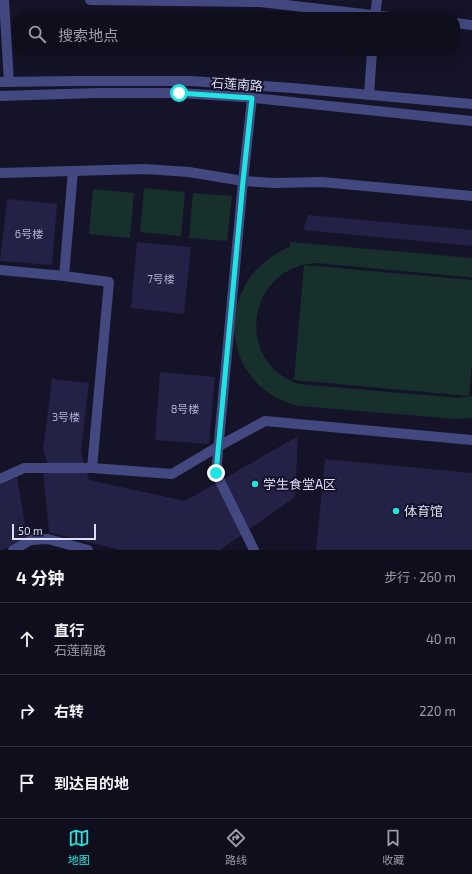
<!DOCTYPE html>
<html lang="zh">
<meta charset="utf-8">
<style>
:root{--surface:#0f0e1d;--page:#181726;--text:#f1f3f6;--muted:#9b9ca4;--line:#2f2e3b;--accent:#1ee5e2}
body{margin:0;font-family:"Exo 2","Noto Sans SC",sans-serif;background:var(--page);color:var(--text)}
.scale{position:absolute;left:12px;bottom:10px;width:84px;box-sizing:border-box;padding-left:4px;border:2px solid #ddddfb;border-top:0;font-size:11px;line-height:14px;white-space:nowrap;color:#ddddfb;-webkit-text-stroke:3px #141327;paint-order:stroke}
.stop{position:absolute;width:12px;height:12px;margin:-9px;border:3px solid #1ee5e2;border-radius:50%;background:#fff}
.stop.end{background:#1ee5e2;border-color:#fff;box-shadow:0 1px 4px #0008}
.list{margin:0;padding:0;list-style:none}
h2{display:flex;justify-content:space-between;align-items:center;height:52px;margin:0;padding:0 16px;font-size:17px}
h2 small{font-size:13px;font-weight:400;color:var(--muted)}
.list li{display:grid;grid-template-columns:26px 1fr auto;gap:12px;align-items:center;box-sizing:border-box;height:72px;padding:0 16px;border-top:1px solid var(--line)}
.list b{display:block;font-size:15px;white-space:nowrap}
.list p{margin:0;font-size:13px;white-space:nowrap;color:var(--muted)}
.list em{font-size:13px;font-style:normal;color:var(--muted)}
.icon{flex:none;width:22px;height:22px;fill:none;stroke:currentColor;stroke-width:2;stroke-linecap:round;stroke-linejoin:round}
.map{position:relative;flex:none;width:472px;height:550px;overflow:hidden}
.search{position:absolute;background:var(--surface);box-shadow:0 4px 16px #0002;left:12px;right:12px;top:12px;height:44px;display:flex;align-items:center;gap:10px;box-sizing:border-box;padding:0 14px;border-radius:16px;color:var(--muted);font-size:15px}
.sheet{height:268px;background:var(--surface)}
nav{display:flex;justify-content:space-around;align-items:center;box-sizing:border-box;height:56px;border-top:1px solid var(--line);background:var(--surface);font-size:11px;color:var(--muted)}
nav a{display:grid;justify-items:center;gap:2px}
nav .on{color:var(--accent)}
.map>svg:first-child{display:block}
.green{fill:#17302c}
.building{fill:#242146}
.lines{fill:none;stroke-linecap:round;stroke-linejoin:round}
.minor{stroke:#434880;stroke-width:10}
.route{stroke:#1ee5e2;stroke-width:5}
.poi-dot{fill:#1ee5e2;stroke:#141327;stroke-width:1.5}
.labels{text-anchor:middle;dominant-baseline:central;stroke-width:4;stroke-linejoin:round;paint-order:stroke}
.number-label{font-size:11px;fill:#afaece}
.street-label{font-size:13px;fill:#ddddfb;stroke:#141327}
.poi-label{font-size:13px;fill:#ddddfb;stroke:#141327;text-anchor:start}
</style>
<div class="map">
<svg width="472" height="550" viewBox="0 0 472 550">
<rect width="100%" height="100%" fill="#141327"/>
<g class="green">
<polygon points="144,188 185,192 181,236 140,232"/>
<polygon points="93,189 134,193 130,238 89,234"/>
<polygon points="193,193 232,196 227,241 189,238"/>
<path d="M290 242 472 258V278L467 277 316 263C246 267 234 363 299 384L459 398 472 396V418L457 419 299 406C236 392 214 320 255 271 265 261 276 252 290 247Z"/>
<polygon points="304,265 472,280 472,365 469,396 294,380"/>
</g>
<g class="building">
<polygon points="7,199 57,204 52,265 0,261"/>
<polygon points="308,215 472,230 472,246 303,230"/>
<polygon points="137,242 191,247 184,314 131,308"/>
<polygon points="160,372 215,377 209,444 155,440"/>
<polygon points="52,379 89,383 81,451 89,480 185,501 298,436 295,497 220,550 120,550 49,532 43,470 50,472 43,449"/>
<polygon points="325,459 472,473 472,550 316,550"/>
<polygon points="17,477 27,536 3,550 0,550 0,485"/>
</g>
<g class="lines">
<g class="minor">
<polyline points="4,0 9,82"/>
<polyline points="90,0 260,2 390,17"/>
<polyline points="375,17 377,0"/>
<polyline points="455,23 472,25"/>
<polyline points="0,82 75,81 191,81 292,88 472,104"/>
<polyline points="369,95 372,51"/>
<polyline points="0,96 97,93 179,93 244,97 472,121"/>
<polyline points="252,98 243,181 216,473 254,550"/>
<polyline points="0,173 145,169 189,172 243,181 274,183 322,182 472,196"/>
<polyline points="0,270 64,276 109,282 92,468"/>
<polyline points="64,276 73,171"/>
<polyline points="0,479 24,468 92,468 172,474 219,446 265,421 472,440"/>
<polyline points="13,550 31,540 48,539 88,550"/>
</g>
</g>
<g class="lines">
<polyline class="route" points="179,93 252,98 243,181 216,473"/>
</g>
<g class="poi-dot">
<circle cx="255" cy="484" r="4"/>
<circle cx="396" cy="511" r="4"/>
</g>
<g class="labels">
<g class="number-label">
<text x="29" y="233">6号楼</text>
<text x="161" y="278">7号楼</text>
<text x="185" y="408">8号楼</text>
<text x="66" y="416">3号楼</text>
</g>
<g class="street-label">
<text transform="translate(237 84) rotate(4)">石莲南路</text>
</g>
<g class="poi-label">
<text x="263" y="484">学生食堂A区</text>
<text x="404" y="511">体育馆</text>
</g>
</g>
</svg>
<div class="scale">50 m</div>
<div class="stop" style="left:179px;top:93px"></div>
<div class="stop end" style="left:216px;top:473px"></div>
<div class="search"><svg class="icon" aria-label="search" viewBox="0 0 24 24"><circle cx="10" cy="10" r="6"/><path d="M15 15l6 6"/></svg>搜索地点</div>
</div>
<section class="sheet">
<h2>4 分钟<small>步行 · 260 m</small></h2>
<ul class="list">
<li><svg class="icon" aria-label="ahead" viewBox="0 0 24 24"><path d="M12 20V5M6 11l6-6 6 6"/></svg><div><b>直行</b><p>石莲南路</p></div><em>40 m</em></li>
<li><svg class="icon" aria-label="right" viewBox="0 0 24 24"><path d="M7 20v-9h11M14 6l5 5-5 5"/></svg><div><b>右转</b></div><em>220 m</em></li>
<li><svg class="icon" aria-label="arrive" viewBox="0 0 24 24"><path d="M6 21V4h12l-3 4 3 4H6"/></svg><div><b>到达目的地</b></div></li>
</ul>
</section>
<nav>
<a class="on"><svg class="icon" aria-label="map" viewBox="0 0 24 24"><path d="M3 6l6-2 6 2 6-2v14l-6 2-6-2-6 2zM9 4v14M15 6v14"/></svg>地图</a>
<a><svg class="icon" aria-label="directions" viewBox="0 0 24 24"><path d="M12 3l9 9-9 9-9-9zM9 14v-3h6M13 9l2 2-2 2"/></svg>路线</a>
<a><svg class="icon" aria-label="saved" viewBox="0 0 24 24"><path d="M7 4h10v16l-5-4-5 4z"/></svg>收藏</a>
</nav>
